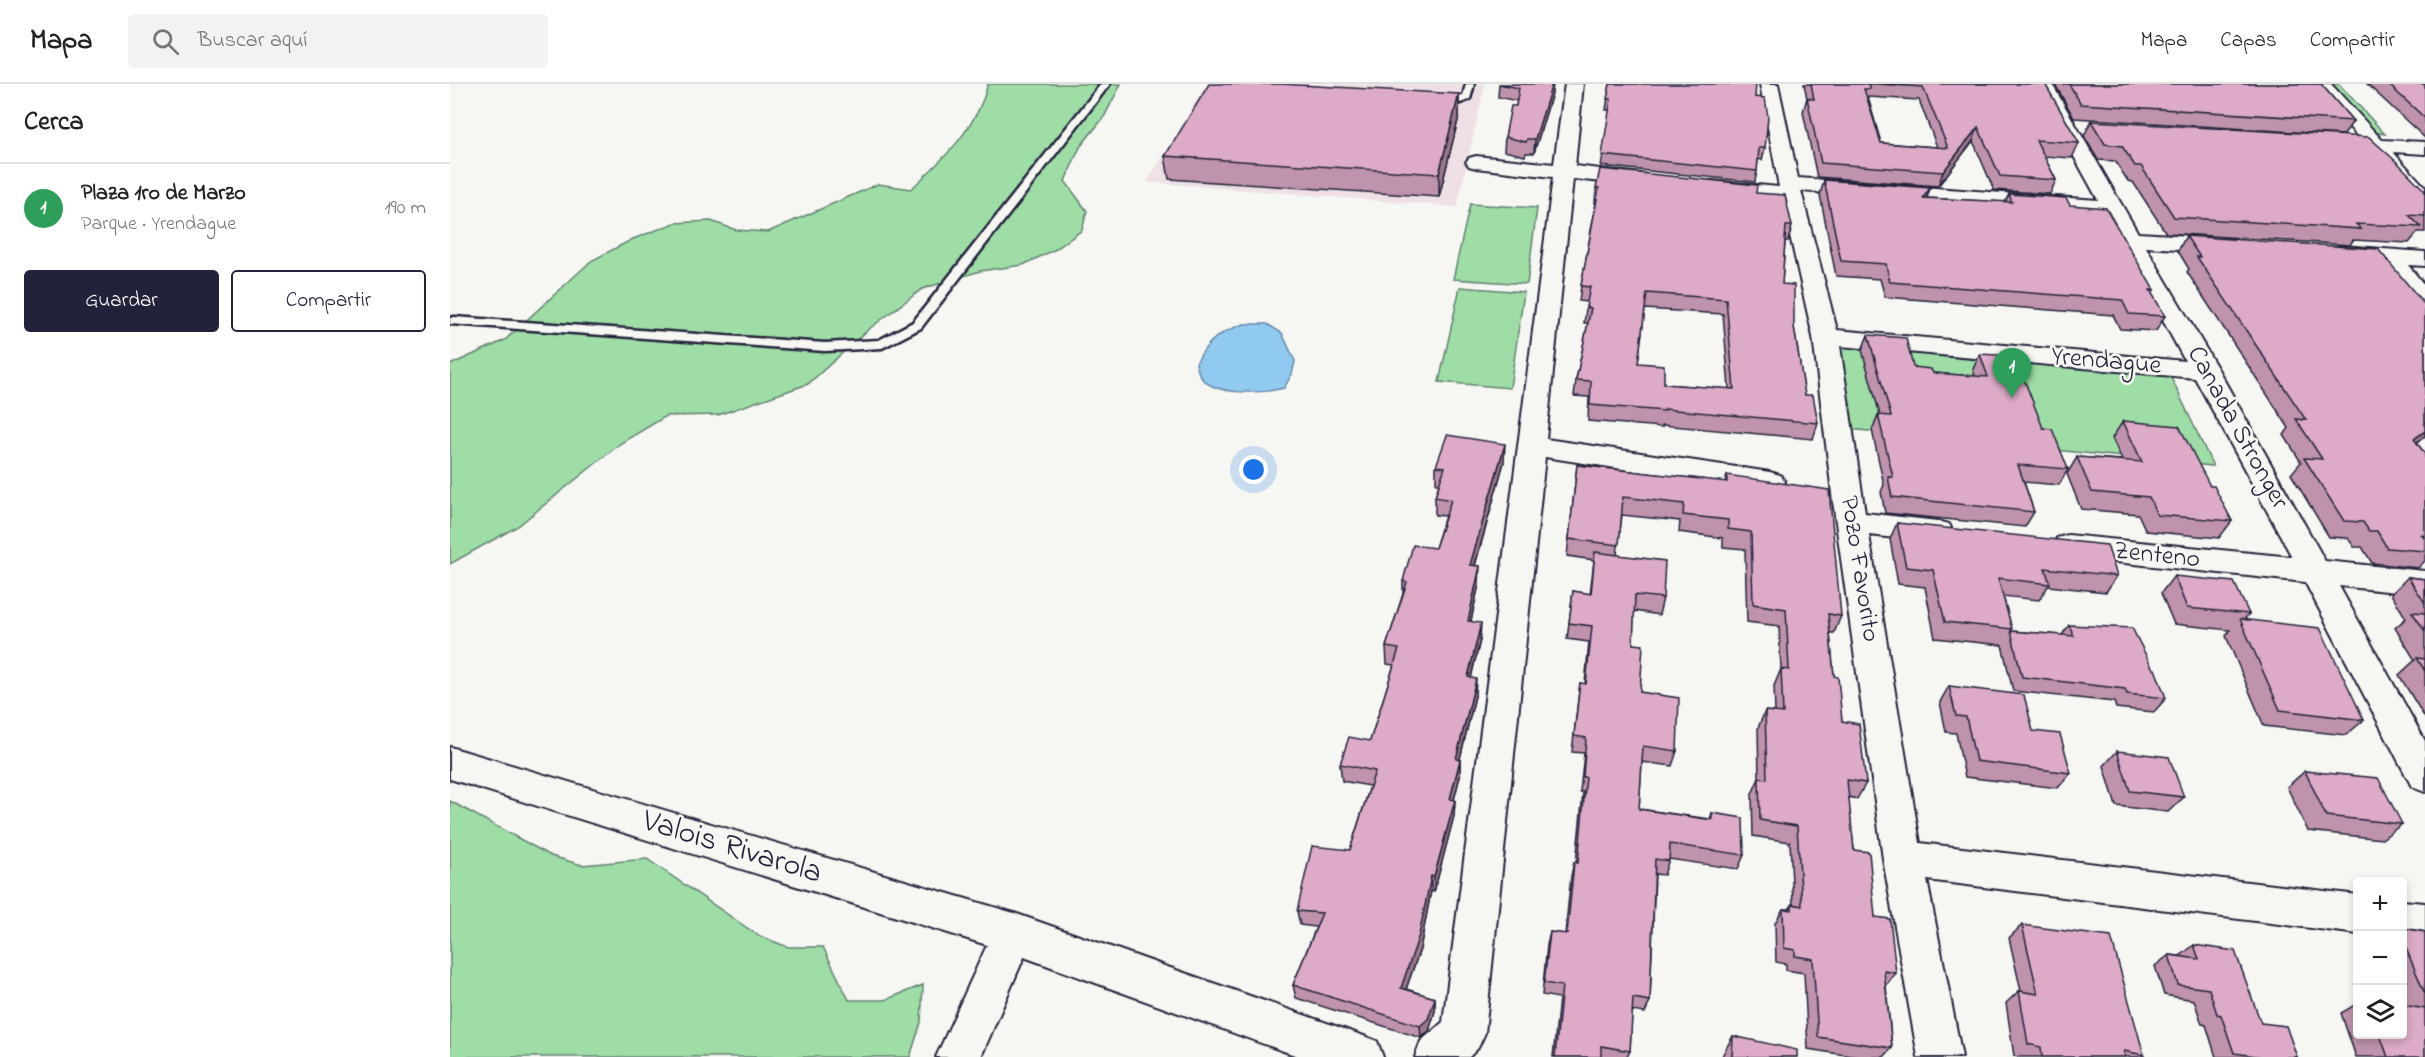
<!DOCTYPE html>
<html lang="es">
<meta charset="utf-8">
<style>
:root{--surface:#fff;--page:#f2f2f2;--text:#222;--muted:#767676;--line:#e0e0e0;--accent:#22223b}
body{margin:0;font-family:"Indie Flower",sans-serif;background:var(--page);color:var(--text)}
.controls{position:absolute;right:18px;bottom:18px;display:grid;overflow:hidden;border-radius:6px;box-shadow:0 3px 9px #0003}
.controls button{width:54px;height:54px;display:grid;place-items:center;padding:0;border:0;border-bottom:2px solid var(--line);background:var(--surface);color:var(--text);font:30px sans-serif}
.you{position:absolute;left:804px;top:386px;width:21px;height:21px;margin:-15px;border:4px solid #fff;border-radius:50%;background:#1a73e8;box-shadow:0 0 0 9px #1a73e833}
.badge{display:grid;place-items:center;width:39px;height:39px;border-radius:50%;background:var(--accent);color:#fff;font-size:20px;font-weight:700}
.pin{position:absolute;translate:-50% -50px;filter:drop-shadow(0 2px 3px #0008)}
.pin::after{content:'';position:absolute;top:32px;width:21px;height:18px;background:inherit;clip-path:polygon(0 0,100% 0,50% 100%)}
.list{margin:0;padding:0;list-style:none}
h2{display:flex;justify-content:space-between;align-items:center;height:78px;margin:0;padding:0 24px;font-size:26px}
h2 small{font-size:20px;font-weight:400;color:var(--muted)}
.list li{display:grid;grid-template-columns:39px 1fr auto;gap:18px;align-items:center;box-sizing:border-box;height:90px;padding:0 24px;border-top:2px solid var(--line)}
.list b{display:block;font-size:22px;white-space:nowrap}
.list p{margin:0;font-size:20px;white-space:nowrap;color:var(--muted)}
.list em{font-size:20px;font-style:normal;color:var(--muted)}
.actions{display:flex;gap:12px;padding:18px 24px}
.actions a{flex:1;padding:14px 0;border:2px solid var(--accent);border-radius:6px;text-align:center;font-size:21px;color:var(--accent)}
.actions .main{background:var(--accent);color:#fff}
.icon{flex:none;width:33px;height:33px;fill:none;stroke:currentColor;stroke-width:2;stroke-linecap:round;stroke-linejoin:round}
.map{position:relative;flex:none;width:1975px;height:973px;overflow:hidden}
header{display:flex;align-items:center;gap:36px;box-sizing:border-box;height:84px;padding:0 30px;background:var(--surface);border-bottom:2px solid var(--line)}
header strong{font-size:28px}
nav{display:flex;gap:33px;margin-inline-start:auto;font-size:21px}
.search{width:420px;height:54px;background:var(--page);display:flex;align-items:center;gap:15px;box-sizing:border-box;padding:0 21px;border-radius:6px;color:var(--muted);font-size:22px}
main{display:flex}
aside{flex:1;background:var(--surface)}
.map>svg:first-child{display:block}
.built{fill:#eee0e5}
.green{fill:#9edda6;stroke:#608070;stroke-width:1.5}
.water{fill:#91caf0;stroke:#6587a8;stroke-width:1.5}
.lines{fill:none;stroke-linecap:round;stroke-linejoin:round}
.lane-casing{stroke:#22223b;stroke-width:5}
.street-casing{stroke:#22223b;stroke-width:4}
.lane{fill:#f6f6f2;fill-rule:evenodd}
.street{fill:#f6f6f2;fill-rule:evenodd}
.wall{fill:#be93ab;stroke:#22223b;stroke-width:1.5;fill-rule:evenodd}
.shaded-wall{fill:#9b788b;stroke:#22223b;stroke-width:1.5}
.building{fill:#ddabc7;stroke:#22223b;stroke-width:1.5;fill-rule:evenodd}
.labels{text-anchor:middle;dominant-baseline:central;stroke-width:5;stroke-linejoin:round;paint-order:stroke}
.street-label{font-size:26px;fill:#22223b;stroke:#f6f6f2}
.near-street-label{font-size:32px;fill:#22223b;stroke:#f6f6f2}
</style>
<header>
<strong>Mapa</strong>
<div class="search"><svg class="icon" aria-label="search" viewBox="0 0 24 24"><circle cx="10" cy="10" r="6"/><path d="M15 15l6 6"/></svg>Buscar aquí</div>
<nav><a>Mapa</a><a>Capas</a><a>Compartir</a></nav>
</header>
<main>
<aside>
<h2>Cerca<small></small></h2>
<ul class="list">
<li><span class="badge" style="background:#2e9e5b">1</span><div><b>Plaza 1ro de Marzo</b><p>Parque · Yrendague</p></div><em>190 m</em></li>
</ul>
<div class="actions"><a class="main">Guardar</a><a>Compartir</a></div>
</aside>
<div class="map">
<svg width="1975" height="973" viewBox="0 0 1975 973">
<rect width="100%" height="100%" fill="#f6f6f2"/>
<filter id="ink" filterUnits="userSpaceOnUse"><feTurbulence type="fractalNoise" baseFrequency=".0167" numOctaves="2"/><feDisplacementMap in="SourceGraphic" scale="12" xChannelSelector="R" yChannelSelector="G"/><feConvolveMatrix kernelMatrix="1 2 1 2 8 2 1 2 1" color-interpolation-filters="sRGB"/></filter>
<g filter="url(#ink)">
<polygon class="built" points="757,0 1035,0 1007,123 697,98"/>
<g class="green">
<path d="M538 0H671L654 33 630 63 615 97 637 127 632 146 606 165 573 181 530 187 472 205 419 245 358 300 268 331 216 332 171 359 68 442 0 480V281L55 256 141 177 183 155 225 139 261 137 286 146 318 148 428 100 461 105C494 74 527 45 538 0Z"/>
<polygon points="1880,0 1889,0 1935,50 1924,48"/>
<polygon points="1020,120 1087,124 1077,200 1003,195"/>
<polygon points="1010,203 1074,208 1060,304 989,298"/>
<polygon points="1385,252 1716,283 1763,382 1399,345"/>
<polygon points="0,717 101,772 132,781 197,775 309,852 338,863 373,863 399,916 435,916 473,901 471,938 460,973 0,973"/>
</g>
<path class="water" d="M794 240H817L832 249 845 277 842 290 834 304C814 309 765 313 751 293 748 289 747 283 746 279 759 255 769 249 794 240Z"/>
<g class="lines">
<defs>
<g id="lane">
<polygon points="651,0 660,0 471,244 432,264 375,267 0,240 0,234 4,233 375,259 429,256 463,238"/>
<path d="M1016 0H1024L1020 15C1011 20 995 24 985 18L1013 12Z"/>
</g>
<g id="street">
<polygon points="1115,0 1133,0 1125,82 1192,90 1199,92 1203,96 1199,100 1192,102 1123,95 1096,355 1320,388 1330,391 1335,398 1330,405 1320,408 1095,373 1035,949 1028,964 1019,973 965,973 971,957 993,938 1103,93 1026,84 1019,82 1016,78 1019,74 1026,72 1104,80"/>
<path d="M1310 0H1328L1348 94 1648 116 1584 0H1602L1688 149 1777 154 1785 156 1788 161 1785 166 1777 168 1696 163 1769 287 1875 477 1975 487V511L1889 502 1975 657V708L1962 703 1855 498 1618 473 1607 470 1603 462 1607 454 1618 451 1842 473 1745 294 1390 262 1415 429 1488 437 1499 440 1503 448 1499 456 1488 459 1419 451 1470 759 1908 811V850L1477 796 1512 973H1468L1433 775 1382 410 1363 253 1332 116 1262 109 1254 108 1251 103 1254 98 1262 97 1329 103ZM1351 107 1655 130 1735 277 1387 246Z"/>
<polygon points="1862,0 1881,0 1932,56 1975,58 1975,70 1943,68 1975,103 1975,123 1967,121 1920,67 1877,63 1874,59 1877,55 1909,54"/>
<polygon points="1892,162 1975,168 1975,182 1958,181 1975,202 1975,224 1966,222 1931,179 1884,174 1880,169 1884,164"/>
<polygon points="0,663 564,829 911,951 927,957 933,973 850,973 574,873 531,973 486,973 537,861 0,695"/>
<polygon points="1952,817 1975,819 1975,859 1952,857"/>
</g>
</defs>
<use href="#lane" class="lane-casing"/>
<use href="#street" class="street-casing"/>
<use href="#lane" class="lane"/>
<use href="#street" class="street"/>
</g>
<g class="wall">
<polygon points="1049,0 1102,9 1084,69 1076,69 1075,72 1054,67 1055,53 1066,22 1067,17 1048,13"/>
<polygon points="1160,0 1305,13 1315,64 1312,76 1308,75 1307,87 1305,98 1151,82 1160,26 1156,26"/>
<path d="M1354 0H1595L1629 59 1622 74 1594 72 1606 96 1600 110 1544 106 1523 57 1488 102 1367 93 1353 28 1357 14ZM1418 13 1469 16 1487 63 1431 59Z"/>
<polygon points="1605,0 1871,0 1903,37 1894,51 1624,34"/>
<polygon points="1917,0 1975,0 1975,54"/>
<polygon points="1009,10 1009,32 989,113 719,95 715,72"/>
<polygon points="1641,37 1975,107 1975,148 1968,148 1959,159 1903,156 1900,161 1716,149 1683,98 1678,97 1665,77 1648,76 1634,52"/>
<polygon points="1374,96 1480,104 1477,114 1555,118 1559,110 1620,121 1704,206 1702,210 1715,232 1706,247 1670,245 1663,231 1435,213 1430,195 1386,192 1370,111"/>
<path d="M1146 104 1306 109 1342 142 1338 157H1335L1332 200 1344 243 1355 311 1368 339 1363 355 1212 341V343L1138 337 1139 313 1124 312 1126 296 1138 239H1134L1137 218 1129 217 1131 202 1146 119H1145ZM1195 225 1273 230 1279 305 1214 300 1188 279Z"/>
<polygon points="1736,152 1975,221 1975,352 1967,359 1975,370 1975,477 1968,484 1922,479 1912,463 1904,463 1898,454 1879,453 1841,390 1851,378 1834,351 1839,344 1737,188 1739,185 1728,167"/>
<polygon points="1418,251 1463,283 1483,289 1525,292 1523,285 1530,270 1593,344 1618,385 1609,401 1574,398 1584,428 1575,443 1435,429 1431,408 1434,401 1422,346 1428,331 1430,331 1412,266"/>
<polygon points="1673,337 1760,402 1782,437 1769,454 1696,447 1688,430 1631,425 1617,390 1627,373 1672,376 1662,354"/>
<polygon points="1054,378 1025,482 1029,500 1021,537 1030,556 1021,594 1025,612 1010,675 1010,692 1004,716 1005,716 1004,732 984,808 981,807 970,865 956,905 985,914 985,927 979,947 971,954 846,914 843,901 866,843 850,841 847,827 900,766 920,702 892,697 890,680 920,657 944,581 937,580 936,563 953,510 953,497 985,464 995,432 985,431 985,413 989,400 986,400 986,382"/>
<polygon points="1127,381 1275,398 1277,391 1391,532 1384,549 1380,549 1384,592 1392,637 1416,699 1407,715 1398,713 1404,766 1425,833 1446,889 1436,902 1442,964 1434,973 1408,973 1358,965 1354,889 1336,886 1336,880 1326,878 1325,839 1333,825 1339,825 1343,820 1340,758 1303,752 1302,710 1309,694 1308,644 1315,627 1325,628 1324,602 1331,585 1329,542 1297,538 1295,465 1273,463 1273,454 1229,448 1230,437 1172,431 1167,471 1213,514 1209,531 1184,527 1183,560 1190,608 1227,667 1222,682 1192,678 1189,725 1260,735 1262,729 1294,771 1288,785 1219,775 1214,791 1205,790 1200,917 1195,929 1182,927 1180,967 1177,973 1103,973 1109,914 1092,911 1097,861 1100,848 1115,850 1121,792 1124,778 1126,779 1133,708 1130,708 1134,669 1122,668 1128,615 1130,599 1135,600 1139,558 1117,555 1123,507 1140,510 1144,476 1117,472"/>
<polygon points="1447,439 1667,492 1656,508 1598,502 1589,516 1553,512 1562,545 1561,547 1612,551 1619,541 1716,614 1704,628 1666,624 1664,618 1563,607 1552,561 1485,554 1475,503 1448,500 1440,455"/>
<polygon points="1724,492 1799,530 1794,536 1914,636 1896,651 1814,642 1776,552 1780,546 1724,540 1711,509"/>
<polygon points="1958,493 1975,495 1975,634 1949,591 1965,576 1945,544 1956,534 1941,510"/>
<polygon points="1499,602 1583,647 1621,689 1608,704 1515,693 1506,649 1496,648 1490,618"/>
<polygon points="1667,667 1734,713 1718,728 1666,722 1654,682"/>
<polygon points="1855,687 1952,740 1932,755 1858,747 1837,703"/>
<polygon points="1572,841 1694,971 1691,973 1569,973 1564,972 1556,919 1569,907 1571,907 1559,854"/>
<polygon points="1953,844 1975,848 1975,973 1906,973 1891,929 1908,919 1908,951 1953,951"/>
<polygon points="1744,861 1811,939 1847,973 1766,973 1756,941 1752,940 1744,916 1714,911 1705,882 1719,871 1730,872"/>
<polygon points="1283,952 1347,973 1272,973 1273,970"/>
</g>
<g class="shaded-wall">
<polygon points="1102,0 1103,0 1102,9 1084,69 1085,55"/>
<polygon points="1009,10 1009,32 989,113 989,90"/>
<polygon points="1528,43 1523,57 1488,102 1493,88"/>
<polygon points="1480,104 1475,119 1473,114"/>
<polygon points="1975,347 1975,352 1950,371 1964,355"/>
<polygon points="1055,360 1054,378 1020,498 1020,481"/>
<polygon points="1030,482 1029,500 1017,554 1018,537"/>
<polygon points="1031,539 1030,556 1017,610 1018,593"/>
<polygon points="1026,595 1025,612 1006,691 1006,675"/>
<polygon points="1010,676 1010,692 1000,731 1000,715"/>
<polygon points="1005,716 1004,732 984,808 984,793"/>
<polygon points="981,792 981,807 970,865 952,917 951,904"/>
<polygon points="985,914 985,927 979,947 971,954 970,942"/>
</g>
<g class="building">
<polygon points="759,0 830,0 1009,10 989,90 715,72"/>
<polygon points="1050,0 1102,0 1085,55 1077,55 1076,58 1055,53 1061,22 1066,22 1069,4"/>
<polygon points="1160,0 1306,0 1305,13 1315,14 1318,33 1315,64 1309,64 1307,87 1152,71 1161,15 1157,15"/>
<polygon points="1361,0 1418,0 1420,5 1414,5 1431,59 1498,64 1473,3 1428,0 1595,0 1629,59 1586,56 1606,96 1550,92 1528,43 1493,88 1371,79 1357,14 1364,15"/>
<polygon points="1619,0 1871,0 1903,37 1631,20"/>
<polygon points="1938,0 1975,0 1975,34"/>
<polygon points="1641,37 1919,53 1949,80 1975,107 1975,132 1959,131 1971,143 1906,140 1911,145 1724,133 1691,82 1685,82 1672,62 1655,60"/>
<path d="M1150 85 1307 101 1306 109 1335 111 1342 142H1336L1332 200 1344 201V243L1355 311H1363L1368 339 1215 325V327L1140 321 1141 297 1126 296 1141 224 1136 223 1140 203 1131 202 1149 104H1146ZM1197 209 1276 215 1284 305 1214 300V281L1188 279Z"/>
<polygon points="1374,96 1480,104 1473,114 1562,118 1559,110 1616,114 1620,121 1656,124 1704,206 1700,206 1715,232 1679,230 1672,216 1440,198 1436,180 1391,177"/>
<polygon points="1736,152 1928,165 1975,221 1975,347 1964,355 1975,370 1975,452 1972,451 1975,455 1975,467 1937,464 1927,447 1919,447 1913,438 1894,437 1854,374 1872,375 1846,335 1856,336 1747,173 1750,173"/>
<polygon points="1418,251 1456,254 1463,283 1481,285 1483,289 1538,293 1530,270 1565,272 1593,344 1602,345 1618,385 1568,381 1584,428 1442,413 1438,393 1443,393 1428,331 1441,332"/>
<polygon points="1673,337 1729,342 1760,402 1764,402 1782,437 1707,431 1699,413 1642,408 1627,373 1692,378"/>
<polygon points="997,351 1055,360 1020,481 1030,482 1018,537 1031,539 1018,593 1026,595 1006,675 1010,676 1000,715 1005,716 984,793 981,792 969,851 951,904 985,914 978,935 970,942 843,901 872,829 847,827 862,762 900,766 925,687 890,680 899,653 920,657 949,565 936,563 957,498 953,497 963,461 985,464 1001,416 985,413 995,383 986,382"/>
<polygon points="1127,381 1277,398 1277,391 1379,406 1391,532 1378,530 1384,592 1388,593 1392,637 1409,640 1416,699 1397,696 1404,766 1419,768 1425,833 1440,835 1446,889 1434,887 1442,964 1368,953 1363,875 1345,872 1345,866 1334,864 1333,825 1342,826 1342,820 1352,822 1347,742 1310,736 1309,694 1317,695 1315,627 1333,629 1331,585 1339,586 1336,525 1303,520 1301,448 1278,445 1278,436 1233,431 1234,420 1173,413 1169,461 1119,455"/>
<polygon points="1447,439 1657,461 1667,492 1595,484 1600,500 1548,494 1562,545 1495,538 1483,486 1456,483"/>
<polygon points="1145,468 1215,477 1213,514 1185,511 1183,560 1193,561 1190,608 1229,614 1227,667 1193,662 1189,725 1262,736 1262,729 1293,734 1294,771 1220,760 1219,777 1205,775 1200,917 1183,914 1180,967 1151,962 1151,973 1105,973 1112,902 1094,899 1100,848 1117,850 1124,778 1128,779 1136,693 1133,693 1136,654 1124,652 1130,599 1136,600 1142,542 1119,539 1123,507 1141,510"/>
<polygon points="1724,492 1784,498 1799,530 1737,524"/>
<polygon points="1958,493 1975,495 1975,519"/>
<polygon points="1962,528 1975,529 1975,547"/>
<polygon points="1790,535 1870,544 1914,636 1830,626"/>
<polygon points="1619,541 1682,544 1703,585 1705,585 1716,614 1677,610 1675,605 1572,593 1561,547 1624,552"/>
<polygon points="1967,574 1975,575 1975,587"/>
<polygon points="1499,602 1574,611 1583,647 1610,650 1621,689 1526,677 1516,633 1506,632"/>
<polygon points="1667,667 1719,673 1734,713 1680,707"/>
<polygon points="1855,687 1928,694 1952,740 1876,732"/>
<polygon points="1572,841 1661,853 1694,971 1674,967 1675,973 1592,973 1591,963 1578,960 1569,907 1588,910"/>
<polygon points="1953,844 1975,848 1975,910 1953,857"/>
<polygon points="1744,861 1785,867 1811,939 1836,942 1847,973 1813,973 1784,969 1771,931 1767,930 1759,905 1728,901 1719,871 1749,875"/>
<polygon points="1953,921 1975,925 1975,973 1938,973 1930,951 1953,951"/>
<polygon points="1283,952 1347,966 1347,973 1282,973"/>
</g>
</g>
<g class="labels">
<g class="street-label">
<text transform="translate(1656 278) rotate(5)">Yrendague</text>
<text transform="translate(1787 344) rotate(61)">Canada Stronger</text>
<text transform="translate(1707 472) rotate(6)">Zenteno</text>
<text transform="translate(1409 485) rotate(81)">Pozo Favorito</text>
</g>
<g class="near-street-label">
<text transform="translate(282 764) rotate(17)">Valois Rivarola</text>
</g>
</g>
</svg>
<div class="controls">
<button>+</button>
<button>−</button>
<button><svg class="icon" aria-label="layers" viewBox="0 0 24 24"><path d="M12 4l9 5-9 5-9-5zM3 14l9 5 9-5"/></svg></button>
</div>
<div class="you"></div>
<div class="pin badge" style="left:1562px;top:314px;background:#2e9e5b">1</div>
</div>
</main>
